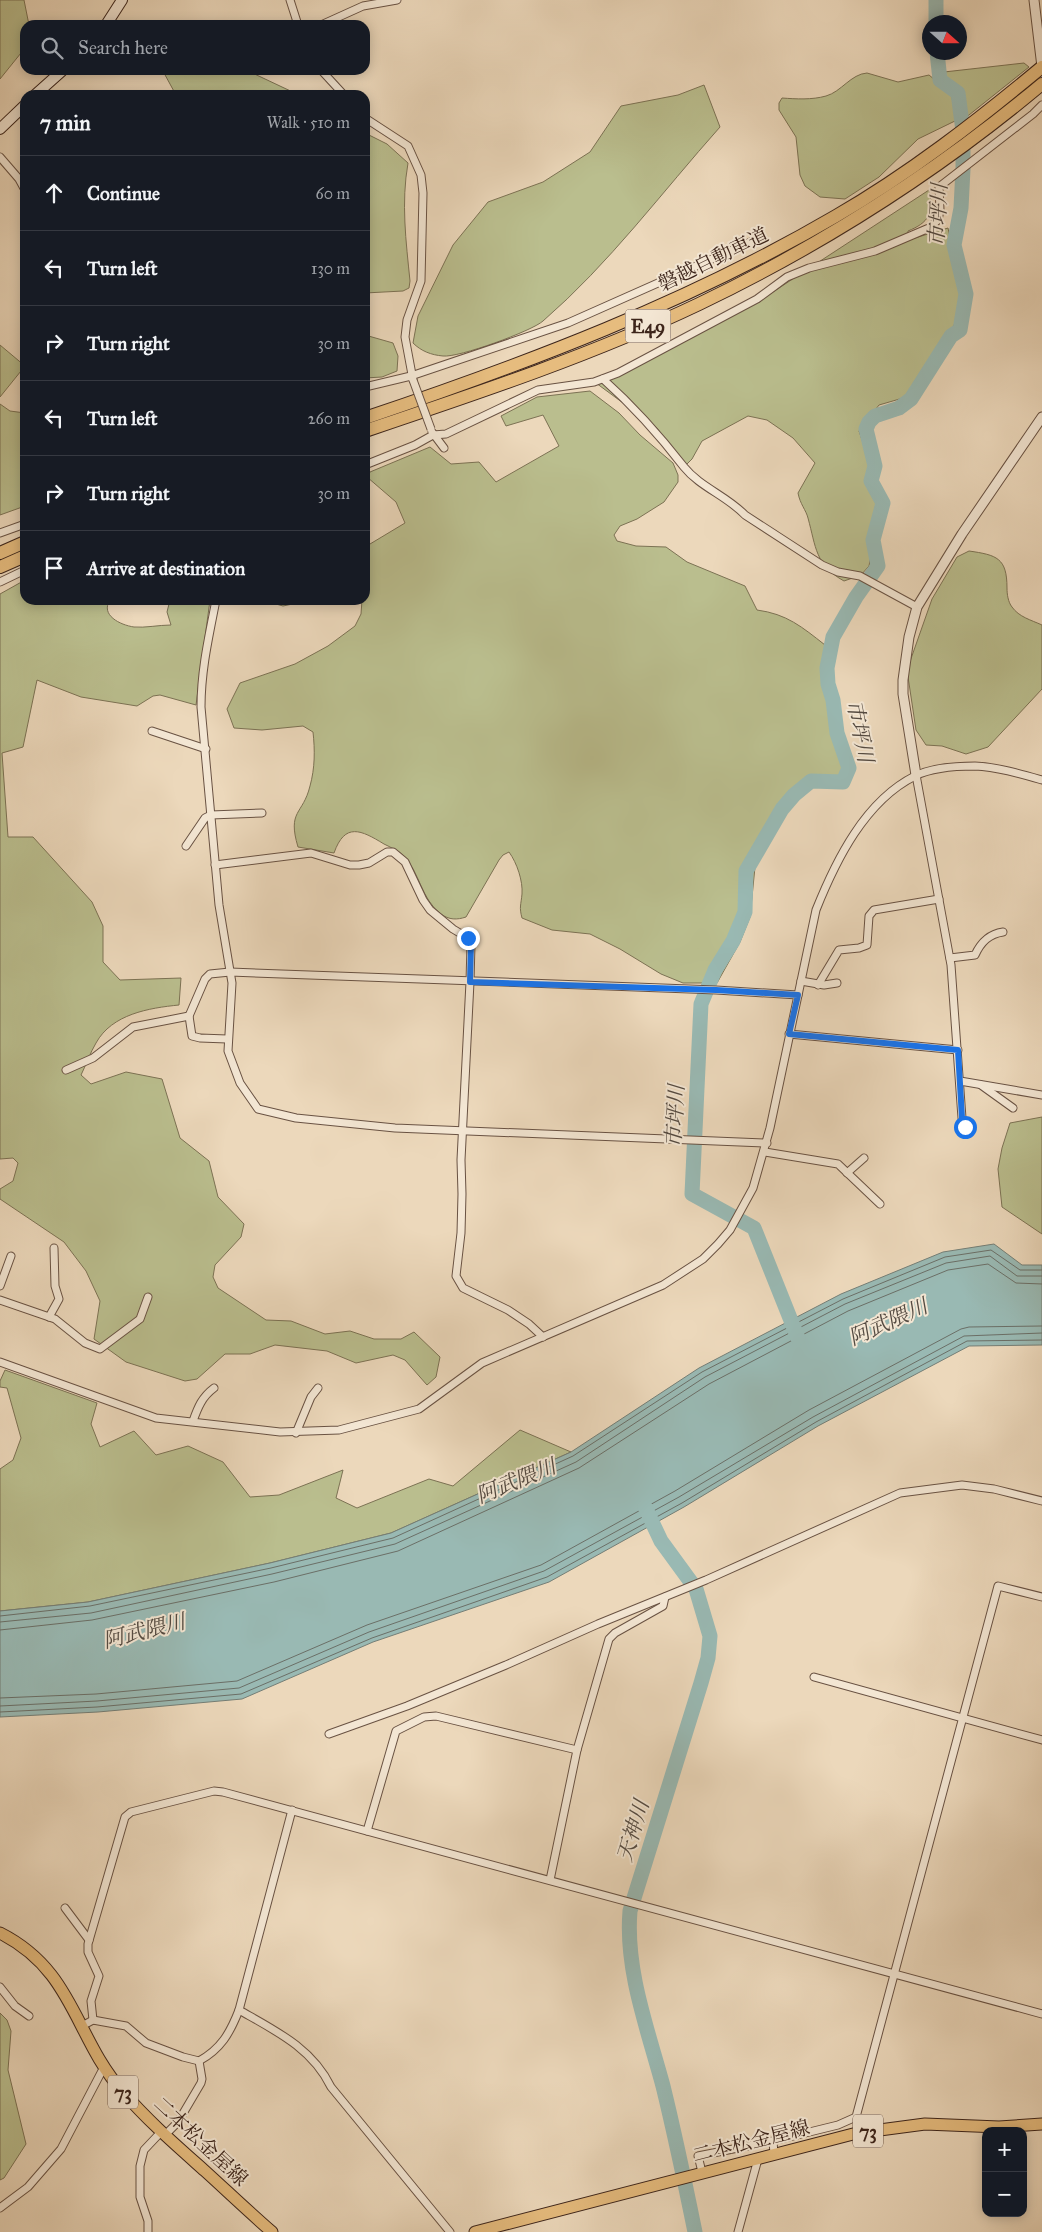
<!DOCTYPE html>
<meta charset="utf-8">
<style>
:root{--surface:#171b24;--page:#242831;--text:#f1f3f6;--muted:#9ea1a6;--line:#363941}
body{margin:0;font-family:"IM FELL Great Primer","Noto Serif JP",serif;background:var(--page);color:var(--text)}
.controls{position:absolute;right:15px;bottom:15px;display:grid;overflow:hidden;border-radius:10px;box-shadow:0 2px 12px #0003}
.controls button{width:45px;height:45px;display:grid;place-items:center;padding:0;border:0;border-bottom:1px solid var(--line);background:var(--surface);color:var(--text);font:25px sans-serif}
.compass{position:absolute;left:922px;top:15px;width:45px;height:45px;border-radius:50%;background:var(--surface);box-shadow:0 2px 12px #0003;rotate:111deg}
.stop{position:absolute;width:15px;height:15px;margin:-11px;border:4px solid #1a73e8;border-radius:50%;background:#fff}
.stop.end{background:#1a73e8;border-color:#fff;box-shadow:0 1px 5px #0008}
.list{margin:0;padding:0;list-style:none}
h2{display:flex;justify-content:space-between;align-items:center;height:65px;margin:0;padding:0 20px;font-size:21px}
h2 small{font-size:16px;font-weight:400;color:var(--muted)}
.list li{display:grid;grid-template-columns:32px 1fr auto;gap:15px;align-items:center;box-sizing:border-box;height:75px;padding:0 20px;border-top:1px solid var(--line)}
.list b{display:block;font-size:19px;white-space:nowrap}
.list em{font-size:16px;font-style:normal;color:var(--muted)}
.icon{flex:none;width:28px;height:28px;fill:none;stroke:currentColor;stroke-width:2;stroke-linecap:round;stroke-linejoin:round}
.map{position:relative;flex:none;width:1042px;height:2232px;overflow:hidden}
.search{position:absolute;background:var(--surface);box-shadow:0 2px 12px #0003;left:20px;top:20px;width:350px;height:55px;display:flex;align-items:center;gap:12px;box-sizing:border-box;padding:0 18px;border-radius:15px;color:var(--muted);font-size:19px}
.panel{position:absolute;background:var(--surface);box-shadow:0 2px 12px #0003;left:20px;top:90px;width:350px;height:515px;border-radius:15px}
.map>svg:first-child{display:block}
.green{fill:#babe8e;stroke:#7c7254}
.water{fill:#99b9b3;stroke:#747e76}
.lines{fill:none;stroke-linecap:round;stroke-linejoin:round}
.shore{stroke:#6b6f67;stroke-width:1}
.river{stroke:#99b9b3;stroke-width:15}
.minor-casing{stroke:#695243;stroke-width:9}
.tertiary-casing{stroke:#695243;stroke-width:11}
.secondary-casing{stroke:#3d251b;stroke-width:12}
.primary-casing{stroke:#3d251b;stroke-width:13}
.motorway-casing{stroke:#3d251b;stroke-width:14}
.minor{stroke:#f3e6d3;stroke-width:7}
.tertiary{stroke:#f3e6d3;stroke-width:9}
.secondary{stroke:#f3e6d3;stroke-width:10}
.primary{stroke:#e6bc7e;stroke-width:11}
.motorway{stroke:#e6bc7e;stroke-width:12}
.minor-bridge-casing{stroke:#695243;stroke-width:9;stroke-linecap:butt}
.minor-bridge{stroke:#f3e6d3;stroke-width:7}
.route{stroke:#1a73e8;stroke-width:6}
.labels{text-anchor:middle;dominant-baseline:central;stroke-width:4;stroke-linejoin:round;paint-order:stroke}
.shield{fill:#f3e6d3;stroke:#745f52;stroke-width:1}
.shield-label{font-size:19px;font-weight:bold;fill:#3d251b}
.street-label{font-size:20px;fill:#3d251b;stroke:#f3e6d3}
.water-label{font-size:21px;font-style:italic;fill:#544a41;stroke:#f3e6d3}
</style>
<div class="map">
<svg width="1042" height="2232" viewBox="0 0 1042 2232">
<rect width="100%" height="100%" fill="#ecd8bb"/>
<filter id="stains"><feTurbulence type="fractalNoise" baseFrequency=".004" numOctaves="4"/><feColorMatrix values="0 0 0 0 .2 0 0 0 0 .09 0 0 0 0 .02 0 0 0 .5 -.17"/></filter>
<radialGradient id="worn" r=".72"><stop offset=".6" stop-color="#630" stop-opacity="0"/><stop offset="1" stop-color="#630" stop-opacity=".3"/></radialGradient>
<g class="green">
<polygon points="0,0 24,0 29,25 25,25 25,48 0,79"/>
<polygon points="1024,63 1029,67 964,119 959,92 946,81 944,72"/>
<polygon points="165,70 246,70 299,95 176,95 164,73"/>
<path d="M867 73 898 82 929 75 951 93 957 120 918 139 879 177 845 199 820 197 805 186 800 175 796 137 779 110V103L782 98C796 99 812 100 826 96 841 92 851 74 867 73Z"/>
<path d="M704 85 720 127C662 192 609 264 543 321 532 331 458 358 443 356 431 355 421 351 413 343L418 316 453 245 488 202 543 182 590 152 621 106 678 95Z"/>
<path d="M365 133 387 144 408 163C401 203 406 241 410 281L409 288 403 291 365 293Z"/>
<path d="M929 190C935 213 928 223 908 231V240L948 228 963 301 949 339 936 354 913 392 903 398 879 405 859 431 869 461 870 486 879 510 869 566 861 575 844 581C815 565 816 547 808 518 806 510 800 504 798 493L815 463 793 438 767 420 748 416 702 441 692 459 685 466 657 428 596 383 759 301Z"/>
<polygon points="365,335 393,343 398,356 397,371 382,377 365,378"/>
<polygon points="0,345 25,366 0,397"/>
<path d="M590 391 619 413 640 435 673 463 678 475V482L664 502 637 519 620 526 614 535 617 541 636 546 666 547 687 562 745 586 757 610C787 614 802 627 825 645L828 650 827 675 836 714V739L843 770 836 781 808 786 773 826 755 867 750 917 740 942 717 983H683L661 974 620 949 590 934 552 930 522 918C519 907 521 905 522 894 523 881 517 863 509 852L503 855 499 860 466 917C457 920 449 920 441 914 421 899 420 873 404 856 399 851 390 847 384 844 361 830 345 822 334 853L298 847C287 810 303 815 310 786 315 768 315 750 313 732L303 726 262 730 234 728 227 709 240 683 295 664 328 646 355 626 361 614 362 600H365V547L405 523 396 502 367 477 370 472 430 447 451 464 479 462 496 482 559 446 543 415 506 426 501 416 537 397Z"/>
<polygon points="0,404 10,411 25,413 25,506 0,515"/>
<path d="M969 551C997 555 1007 558 1007 588 1007 594 1008 602 1012 607 1019 617 1031 620 1042 625V689L988 747 966 754 942 746 926 745 916 730 907 670 932 599 957 557Z"/>
<path d="M25 580V600H110C100 615 120 625 134 627 145 628 159 625 171 625L167 612 170 600H210L196 705 160 695 153 696 137 706 81 697 37 680 23 747 2 753 8 837H33L92 902 103 926V962L120 980 181 978 179 1005C149 1008 112 1014 96 1043 90 1053 86 1065 81 1075L91 1084 126 1072 162 1079 180 1138 209 1161 218 1197 244 1224 241 1237 215 1265 213 1277 218 1288 266 1320 291 1321 325 1334 350 1331 374 1339H401L414 1332 440 1357 436 1377 427 1385 405 1360 393 1355 356 1363 327 1351 275 1345 250 1354H225L197 1379 185 1381 126 1362 94 1339 100 1301 86 1271 64 1242 0 1199V1189L13 1181 18 1163 13 1158 0 1159V594Z"/>
<polygon points="262,600 312,600 283,606"/>
<polygon points="1042,1117 1042,1234 1002,1207 998,1169 1002,1148 1010,1123"/>
<polygon points="5,1370 97,1403 91,1424 100,1447 134,1431 156,1455 188,1446 223,1462 250,1497 279,1495 343,1470 336,1498 357,1508 429,1479 453,1486 520,1430 571,1452 391,1533 270,1563 88,1602 0,1611 0,1469 13,1460 21,1438 7,1388 0,1387 0,1381"/>
<polygon points="0,2013 7,2020 11,2031 8,2070 26,2144 4,2178 0,2180"/>
</g>
<polygon class="water" points="994,1244 1022,1265 1042,1265 1042,1345 969,1346 818,1426 684,1507 549,1582 373,1642 242,1699 98,1712 0,1717 0,1611 88,1602 270,1563 391,1533 571,1452 699,1368 841,1294 943,1252"/>
<g class="lines">
<g class="shore">
<polyline points="0,1616 90,1606 271,1568 393,1538 573,1456 702,1372 843,1299 945,1257 991,1250 1020,1270 1042,1270"/>
<polyline points="0,1622 91,1613 272,1574 395,1544 576,1462 705,1377 845,1304 946,1263 990,1256 1017,1276 1042,1276"/>
<polyline points="0,1630 92,1620 274,1582 398,1551 579,1468 709,1384 848,1311 948,1270 988,1264 1016,1283 1042,1284"/>
<polyline points="0,1698 96,1694 237,1681 367,1625 541,1565 675,1491 809,1410 961,1329 969,1327 1042,1326"/>
<polyline points="0,1706 97,1701 239,1688 369,1632 544,1571 679,1497 813,1417 964,1336 1042,1333"/>
<polyline points="0,1712 97,1707 241,1694 372,1638 547,1577 682,1503 816,1422 967,1341 1042,1340"/>
</g>
<g class="river">
<polyline points="936,0 936,22"/>
<polyline points="798,1338 754,1228 692,1194 701,1004 715,970 733,941 745,912 746,871 782,809 794,795 811,781 843,782 849,768 837,733 833,700 828,684 827,668 833,637 856,597 878,566 873,540 883,503 871,481 875,466 866,429 869,422 875,416 899,408 911,399 951,336 960,330 966,294 954,245 961,208 963,169 963,131 958,93 940,80 937,52"/>
<path d="M645 1507 661 1541 696 1589 710 1636 708 1658 701 1683 630 1911C625 1970 648 2030 663 2086 675 2135 685 2183 695 2232"/>
</g>
<defs>
<g id="minor">
<polyline points="290,0 298,25"/>
<polyline points="321,25 363,6 397,0"/>
<polyline points="321,70 344,95"/>
<polyline points="365,118 408,146 421,175 423,193 421,281 407,320 405,337 413,380"/>
<polyline points="0,157 19,179 25,190"/>
<path d="M603 379C632 405 660 436 684 467 700 487 727 496 745 515L822 565 838 572 860 576 917 607"/>
<polyline points="365,387 411,376 568,323 757,239"/>
<polyline points="432,432 444,448"/>
<polyline points="365,465 415,445 433,435 446,434 538,390 594,382 618,373 757,299 787,277 809,268 875,251 929,228 938,220 940,210 939,187 1033,114 1042,105"/>
<polyline points="0,533 25,524"/>
<polyline points="0,582 25,570"/>
<path d="M216 600C209 636 201 670 201 707L219 905 232 983 228 1051 240 1083 258 1109 296 1118 395 1128 767 1143"/>
<polyline points="152,731 206,749"/>
<polyline points="916,775 951,965 962,1118 965,1127"/>
<polyline points="186,846 205,818 211,815 262,813"/>
<polyline points="215,865 311,853 350,865 359,865 369,863 387,852 393,852 405,862 423,900 430,910 453,929 468,938 471,944 470,982 461,1160 462,1194 461,1233 456,1276 463,1288 508,1310 529,1324 543,1337"/>
<path d="M950 958 975 955C981 942 989 934 1003 932"/>
<polyline points="801,981 824,985 837,983"/>
<polyline points="818,985 839,950 859,948 867,945 869,916 874,910 939,899"/>
<polyline points="789,1034 958,1050"/>
<polyline points="227,1039 200,1038 192,1036 189,1016 205,979 210,974 230,972 716,990 798,995"/>
<polyline points="66,1070 93,1058 133,1027 189,1016"/>
<polyline points="960,1081 1042,1095"/>
<polyline points="981,1085 1013,1108"/>
<polyline points="765,1152 838,1164 880,1204"/>
<polyline points="847,1173 864,1158"/>
<polyline points="0,1286 11,1256"/>
<polyline points="0,1300 55,1319 85,1343 100,1349 140,1319 148,1297"/>
<polyline points="49,1317 59,1299 55,1286 54,1248"/>
<path d="M0 1362 156 1418 280 1432 339 1430 419 1409 482 1363 663 1285 703 1259 718 1244 730 1230 753 1188 770 1128 816 910C836 860 865 801 915 776 933 767 956 766 975 766 997 767 1021 774 1042 780"/>
<path d="M193 1421C198 1407 202 1397 214 1388"/>
<polyline points="296,1433 311,1397 318,1388"/>
<polyline points="814,1677 1042,1740"/>
<polyline points="329,1734 407,1706 506,1665 598,1624 706,1580 900,1493 962,1485 994,1489 1042,1501"/>
<polyline points="367,1831 396,1731 424,1717 436,1716 577,1750"/>
<polyline points="550,1880 577,1750 609,1639 615,1633 663,1606 665,1597"/>
<polyline points="65,1908 89,1940"/>
<polyline points="0,1987 15,2006 29,2016"/>
<path d="M239 2010C276 2031 312 2048 331 2087L450 2232"/>
<polyline points="93,2020 91,2001 99,1976 88,1952 88,1944 125,1817 131,1812 214,1791 223,1792 1042,2014"/>
<path d="M82 2026 93 2020 126 2026 146 2043 183 2057 199 2061C221 2049 230 2033 239 2010L292 1810"/>
<polyline points="165,2135 178,2122 201,2083 202,2079 199,2061"/>
<polyline points="774,2154 773,2141 838,2125 856,2117 998,1586 1042,1597"/>
<polyline points="702,2172 698,2156 773,2141"/>
<polyline points="0,2208 28,2187 61,2149 104,2067"/>
<polyline points="148,2232 148,2221 140,2197 140,2166 144,2150 161,2132"/>
<polyline points="738,2232 758,2159"/>
</g>
<g id="tertiary">
<polyline points="1034,0 1042,67"/>
<polyline points="916,775 903,694 903,680 909,637 917,607 962,534 1042,417"/>
</g>
<g id="secondary">
<polyline points="106,25 122,0"/>
<polyline points="35,95 63,70"/>
<polyline points="0,129 25,105"/>
</g>
<g id="primary">
<path d="M0 1933C75 1971 74 2037 123 2092 148 2121 177 2146 205 2171 227 2191 249 2212 272 2232"/>
<polyline points="475,2232 857,2133 925,2124 999,2127 1042,2124"/>
</g>
<g id="motorway">
<path d="M365 418C528 363 687 303 836 216 909 174 977 121 1042 67"/>
<path d="M365 431C478 393 592 355 699 304 822 245 938 171 1042 84"/>
<polyline points="0,553 25,542"/>
<polyline points="0,567 25,556"/>
</g>
</defs>
<use href="#minor" class="minor-casing"/>
<use href="#tertiary" class="tertiary-casing"/>
<use href="#secondary" class="secondary-casing"/>
<use href="#primary" class="primary-casing"/>
<use href="#motorway" class="motorway-casing"/>
<use href="#minor" class="minor"/>
<use href="#tertiary" class="tertiary"/>
<use href="#secondary" class="secondary"/>
<use href="#primary" class="primary"/>
<use href="#motorway" class="motorway"/>
<defs>
<polyline id="minor-bridge" points="413,380 431,429"/>
</defs>
<use href="#minor-bridge" class="minor-bridge-casing"/>
<use href="#minor-bridge" class="minor-bridge"/>
</g>
<g class="lines">
<polyline class="route" points="468,938 471,944 470,982 716,990 798,995 789,1034 958,1050 962,1118 965,1127"/>
</g>
<g class="labels">
<g class="shield">
<rect x="625.5" y="309.5" width="45" height="33" rx="4"/>
<rect x="108" y="2075.5" width="30" height="33" rx="4"/>
<rect x="853" y="2114.5" width="30" height="33" rx="4"/>
</g>
<g class="shield-label">
<text x="648" y="326">E49</text>
<text x="123" y="2092">73</text>
<text x="868" y="2131">73</text>
</g>
<g class="street-label">
<text transform="translate(713 259) rotate(-26)">磐越自動車道</text>
<text transform="translate(201 2141) rotate(43)">二本松金屋線</text>
<text transform="translate(751 2141) rotate(-14)">二本松金屋線</text>
</g>
<g class="water-label">
<text transform="translate(938 215) rotate(-87)">市坪川</text>
<text transform="translate(860 731) rotate(79)">市坪川</text>
<text transform="translate(675 1116) rotate(-87)">市坪川</text>
<text transform="translate(888 1322) rotate(-24)">阿武隈川</text>
<text transform="translate(516 1481) rotate(-22)">阿武隈川</text>
<text transform="translate(144 1631) rotate(-14)">阿武隈川</text>
<text transform="translate(633 1831) rotate(-73)">天神川</text>
</g>
</g>
<rect width="100%" height="100%" filter="url(#stains)"/>
<rect width="100%" height="100%" fill="url(#worn)"/>
</svg>
<div class="controls">
<button>+</button>
<button>−</button>
</div>
<svg class="compass" viewBox="-18 -18 36 36"><path d="M0-13l5 13h-10z" fill="#e53935"/><path d="M0 13l5-13h-10z" fill="#9ea1a6"/></svg>
<div class="stop" style="left:965px;top:1127px"></div>
<div class="stop end" style="left:468px;top:938px"></div>
<div class="search"><svg class="icon" aria-label="search" viewBox="0 0 24 24"><circle cx="10" cy="10" r="6"/><path d="M15 15l6 6"/></svg>Search here</div>
<section class="panel">
<h2>7 min<small>Walk · 510 m</small></h2>
<ul class="list">
<li><svg class="icon" aria-label="ahead" viewBox="0 0 24 24"><path d="M12 20V5M6 11l6-6 6 6"/></svg><div><b>Continue</b></div><em>60 m</em></li>
<li><svg class="icon" aria-label="left" viewBox="0 0 24 24"><path d="M17 20v-9H6M10 6l-5 5 5 5"/></svg><div><b>Turn left</b></div><em>130 m</em></li>
<li><svg class="icon" aria-label="right" viewBox="0 0 24 24"><path d="M7 20v-9h11M14 6l5 5-5 5"/></svg><div><b>Turn right</b></div><em>30 m</em></li>
<li><svg class="icon" aria-label="left" viewBox="0 0 24 24"><path d="M17 20v-9H6M10 6l-5 5 5 5"/></svg><div><b>Turn left</b></div><em>260 m</em></li>
<li><svg class="icon" aria-label="right" viewBox="0 0 24 24"><path d="M7 20v-9h11M14 6l5 5-5 5"/></svg><div><b>Turn right</b></div><em>30 m</em></li>
<li><svg class="icon" aria-label="arrive" viewBox="0 0 24 24"><path d="M6 21V4h12l-3 4 3 4H6"/></svg><div><b>Arrive at destination</b></div></li>
</ul>
</section>
</div>
